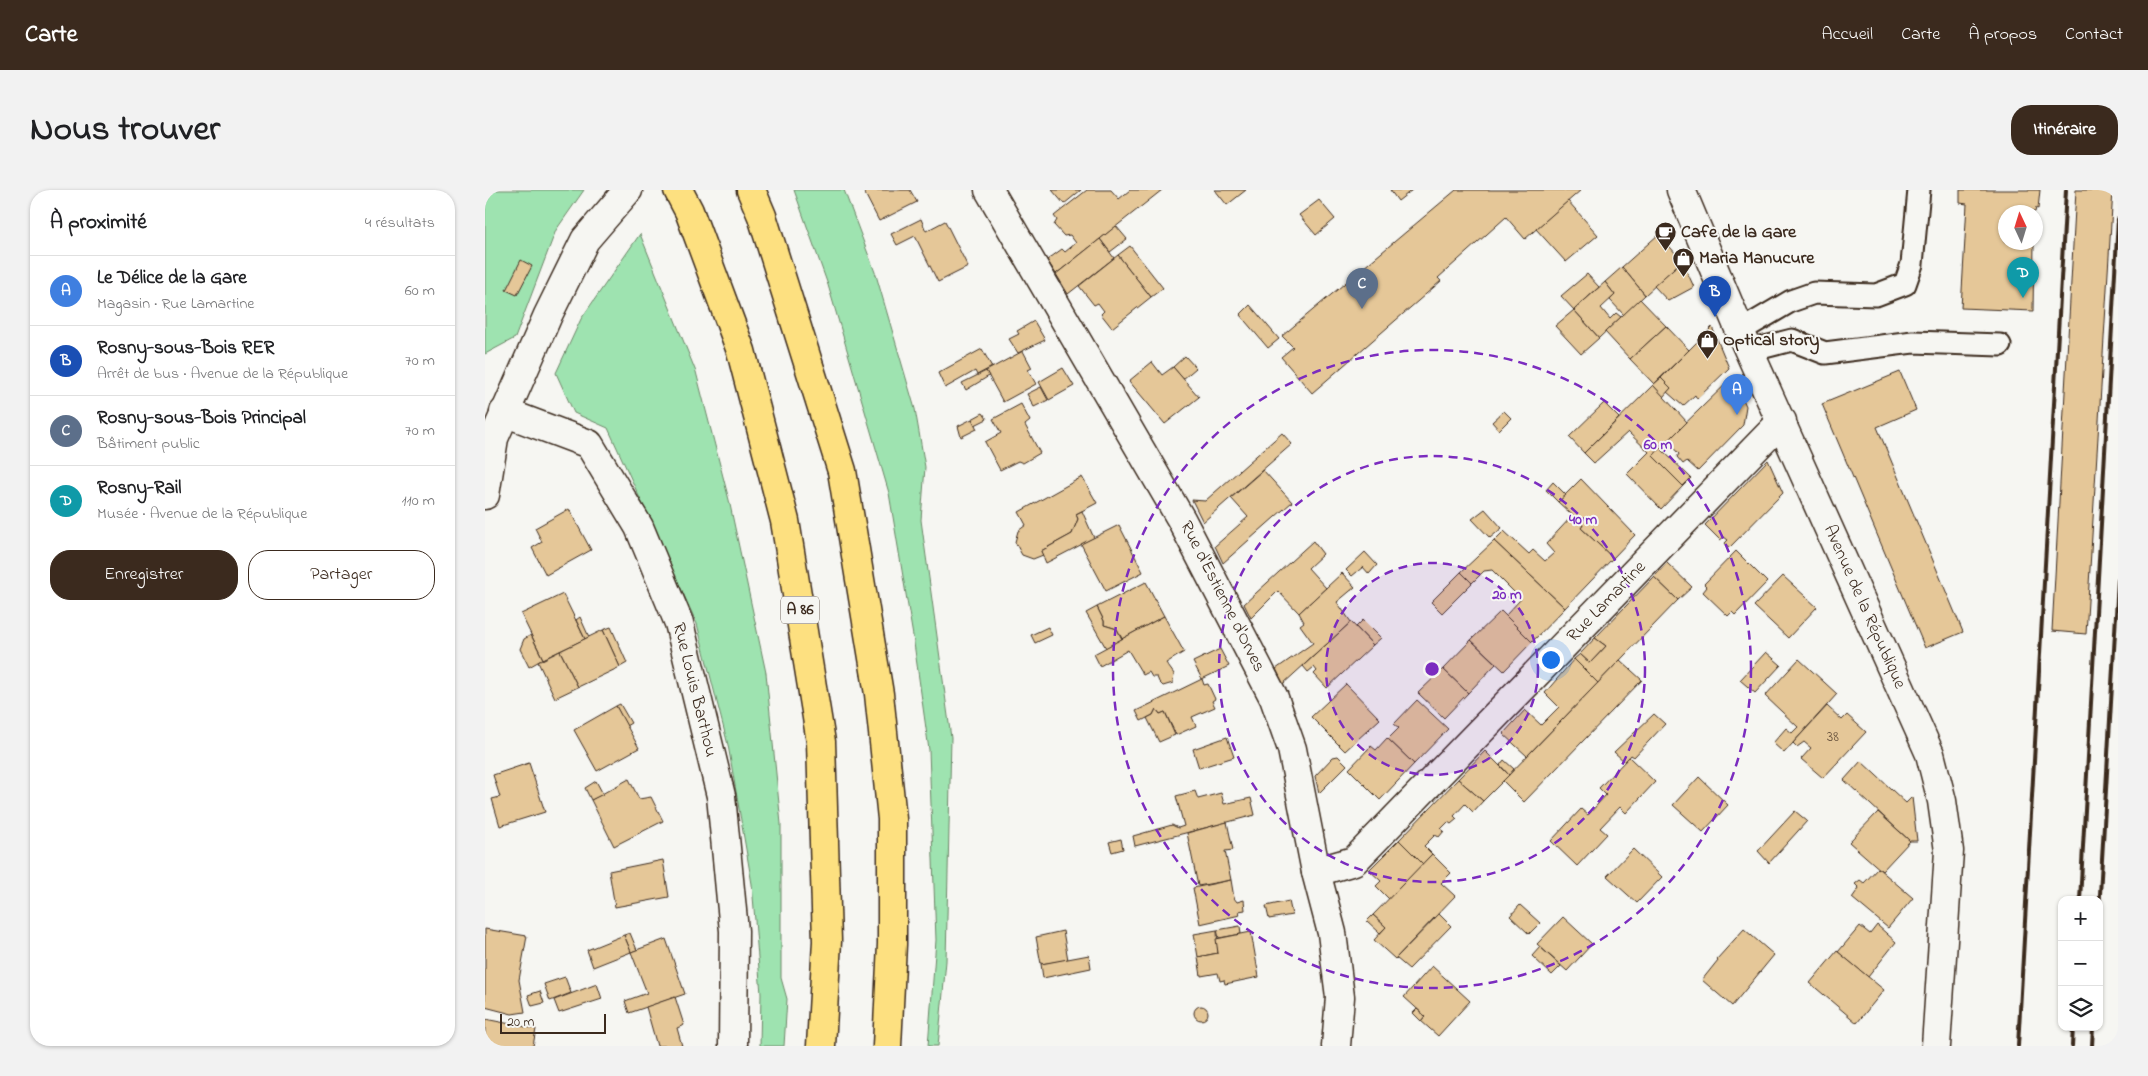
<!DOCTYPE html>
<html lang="fr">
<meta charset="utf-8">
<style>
:root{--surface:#fff;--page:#f2f2f2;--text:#202124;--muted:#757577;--line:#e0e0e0;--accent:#3b2a1e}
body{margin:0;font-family:"Indie Flower",sans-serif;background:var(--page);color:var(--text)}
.controls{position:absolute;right:15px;bottom:15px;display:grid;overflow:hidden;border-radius:10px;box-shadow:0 1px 4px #0004}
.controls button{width:45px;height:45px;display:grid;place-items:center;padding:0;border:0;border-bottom:1px solid var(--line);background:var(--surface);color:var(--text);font:25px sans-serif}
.compass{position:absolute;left:1513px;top:15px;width:45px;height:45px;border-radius:50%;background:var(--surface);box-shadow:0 1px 4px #0004;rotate:356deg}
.scale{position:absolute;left:15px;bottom:12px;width:106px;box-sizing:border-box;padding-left:5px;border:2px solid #3b2a1e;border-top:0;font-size:14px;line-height:18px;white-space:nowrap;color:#3b2a1e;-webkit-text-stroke:4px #f6f6f2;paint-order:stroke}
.you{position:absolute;left:1065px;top:469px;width:18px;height:18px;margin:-12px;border:4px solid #fff;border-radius:50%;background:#1a73e8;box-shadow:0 0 0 8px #1a73e833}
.badge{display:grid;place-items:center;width:32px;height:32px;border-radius:50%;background:var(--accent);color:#fff;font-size:16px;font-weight:700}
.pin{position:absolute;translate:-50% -41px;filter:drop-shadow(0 1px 2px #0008)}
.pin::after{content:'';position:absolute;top:26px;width:18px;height:15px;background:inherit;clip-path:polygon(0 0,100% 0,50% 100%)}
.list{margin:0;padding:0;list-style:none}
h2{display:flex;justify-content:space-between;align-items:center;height:65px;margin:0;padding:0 20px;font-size:21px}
h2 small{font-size:16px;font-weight:400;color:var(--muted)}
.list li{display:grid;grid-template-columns:32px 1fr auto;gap:15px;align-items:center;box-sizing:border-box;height:70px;padding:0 20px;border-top:1px solid var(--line)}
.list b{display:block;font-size:19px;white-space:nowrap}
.list p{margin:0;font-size:16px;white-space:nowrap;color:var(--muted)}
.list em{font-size:16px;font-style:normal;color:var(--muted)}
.actions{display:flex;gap:10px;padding:15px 20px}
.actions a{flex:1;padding:11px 0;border:1px solid var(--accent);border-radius:20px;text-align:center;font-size:18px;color:var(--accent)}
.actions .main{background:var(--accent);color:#fff}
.icon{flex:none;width:28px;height:28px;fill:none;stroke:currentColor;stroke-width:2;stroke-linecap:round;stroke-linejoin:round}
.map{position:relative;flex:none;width:1633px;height:856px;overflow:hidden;border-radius:20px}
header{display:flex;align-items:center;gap:30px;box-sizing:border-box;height:70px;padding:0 25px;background:var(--accent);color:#fff}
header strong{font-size:24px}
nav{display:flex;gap:28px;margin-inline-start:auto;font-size:18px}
.intro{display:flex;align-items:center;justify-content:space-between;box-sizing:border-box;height:120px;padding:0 30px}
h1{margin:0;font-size:35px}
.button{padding:12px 22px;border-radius:20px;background:var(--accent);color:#fff;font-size:18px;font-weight:700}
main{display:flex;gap:30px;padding:0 30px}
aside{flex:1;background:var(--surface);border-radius:20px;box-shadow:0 1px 4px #0004}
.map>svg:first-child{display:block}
.green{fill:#9ee3b0;stroke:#6c8667}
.building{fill:#e5c798;stroke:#3b2a1e}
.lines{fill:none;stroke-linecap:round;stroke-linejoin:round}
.service-casing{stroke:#3b2a1e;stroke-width:25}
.minor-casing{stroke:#3b2a1e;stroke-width:31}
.tertiary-casing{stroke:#3b2a1e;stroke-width:31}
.motorway-casing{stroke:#3b2a1e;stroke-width:31}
.service{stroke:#f6f6f2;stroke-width:21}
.minor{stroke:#f6f6f2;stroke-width:28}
.tertiary{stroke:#f6f6f2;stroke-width:28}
.motorway{stroke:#fde080;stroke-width:28}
.rail{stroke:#3b2a1e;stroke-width:4}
.ring{fill:none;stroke:#7b2cbf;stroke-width:2.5;stroke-dasharray:9 6}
.labels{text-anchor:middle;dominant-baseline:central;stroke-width:4;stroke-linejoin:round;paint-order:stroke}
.number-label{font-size:15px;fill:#66513c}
.shield{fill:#f6f6f2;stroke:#73675e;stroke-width:1}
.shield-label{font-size:16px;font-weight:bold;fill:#3b2a1e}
.poi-label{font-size:18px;font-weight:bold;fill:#3b2a1e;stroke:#f6f6f2;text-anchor:start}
.street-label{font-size:18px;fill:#3b2a1e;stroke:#f6f6f2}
.centre{fill:#7b2cbf;stroke:#f6f6f2;stroke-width:2.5}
.ring-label{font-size:15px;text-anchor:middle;font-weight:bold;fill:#7b2cbf;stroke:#f6f6f2;stroke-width:4;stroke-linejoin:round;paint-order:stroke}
</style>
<header>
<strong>Carte</strong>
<nav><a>Accueil</a><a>Carte</a><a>À propos</a><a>Contact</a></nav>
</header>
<div class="intro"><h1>Nous trouver</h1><a class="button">Itinéraire</a></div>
<main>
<aside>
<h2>À proximité<small>4 résultats</small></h2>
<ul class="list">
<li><span class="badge" style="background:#3f7fe0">A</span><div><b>Le Délice de la Gare</b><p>Magasin · Rue Lamartine</p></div><em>60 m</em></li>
<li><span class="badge" style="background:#1a4fb4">B</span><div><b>Rosny-sous-Bois RER</b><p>Arrêt de bus · Avenue de la République</p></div><em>70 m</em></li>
<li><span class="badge" style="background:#5c6f8a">C</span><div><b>Rosny-sous-Bois Principal</b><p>Bâtiment public</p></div><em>70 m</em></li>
<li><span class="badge" style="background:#0f9aa8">D</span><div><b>Rosny-Rail</b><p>Musée · Avenue de la République</p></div><em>110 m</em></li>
</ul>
<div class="actions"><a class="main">Enregistrer</a><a>Partager</a></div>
</aside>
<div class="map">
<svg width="1633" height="856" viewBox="0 0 1633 856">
<rect width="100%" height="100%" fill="#f6f6f2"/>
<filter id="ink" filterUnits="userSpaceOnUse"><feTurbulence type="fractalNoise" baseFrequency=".02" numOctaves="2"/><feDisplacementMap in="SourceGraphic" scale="10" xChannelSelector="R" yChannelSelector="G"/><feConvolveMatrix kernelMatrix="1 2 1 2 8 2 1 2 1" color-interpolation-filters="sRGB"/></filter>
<g filter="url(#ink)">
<g class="green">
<polygon points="0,0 99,0 71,40 30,148 0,164"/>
<polygon points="309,0 359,0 391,85 430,219 440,277 436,330 466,548 461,771 453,856 443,856 451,750 444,560 428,446 404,303 343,95"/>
<polygon points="155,44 211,182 244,310 281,483 296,634 296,788 302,809 299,856 275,856 276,804 267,694 243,555 212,434 123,238 89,223 71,183 96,129"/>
</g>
<g class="building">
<polygon points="378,0 425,0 432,12 394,31"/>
<polygon points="567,0 596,0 579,14"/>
<polygon points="602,0 626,0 634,9 645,0 677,0 571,84 562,70 577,59 580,62 591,53 585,45 579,46 569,35 572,30 569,26"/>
<polygon points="730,0 761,0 742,15"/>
<polygon points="905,0 927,0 913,11"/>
<polygon points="971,0 1096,0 1040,49 1021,27 953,88 956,91 827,203 796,167 808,157 797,146"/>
<polygon points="1475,0 1555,0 1553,19 1551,18 1550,22 1520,22 1520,52 1549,52 1548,121 1476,118 1482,14 1475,13"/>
<polygon points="1591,0 1628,0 1601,444 1567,441"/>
<polygon points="834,10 850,29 831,45 814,25"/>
<polygon points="1083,11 1113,45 1081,72 1051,39"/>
<polygon points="436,29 441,41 460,31 483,77 453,92 430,46 412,55 406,44"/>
<polygon points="631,36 642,49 625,62 615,49"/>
<polygon points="1174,44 1197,71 1160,105 1137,77"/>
<polygon points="615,49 629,68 583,104 571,84"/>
<polygon points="645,56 678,98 666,107 633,65"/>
<polygon points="633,65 666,107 627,138 616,124 619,121 613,113 609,115 594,96"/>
<polygon points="36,70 47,76 32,105 21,100"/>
<polygon points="1197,71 1209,97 1183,111 1169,96"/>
<polygon points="1137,77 1160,105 1139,125 1125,110 1130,105 1120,92"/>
<polygon points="1102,84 1114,97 1089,120 1076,106"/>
<polygon points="1120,92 1130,105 1116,118 1125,129 1131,123 1136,127 1114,148 1089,120"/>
<polygon points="1155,109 1181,136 1145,169 1120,142"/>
<polygon points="765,115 794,149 783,158 755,125"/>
<polygon points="1089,120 1114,148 1096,164 1070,136"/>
<polygon points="549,131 560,150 533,163 524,149 534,144 532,141"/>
<polygon points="1181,136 1204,160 1169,194 1145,169"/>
<polygon points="1227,137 1244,178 1212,209 1210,205 1198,216 1182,202 1186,198 1176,188"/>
<polygon points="497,159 507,177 492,185 490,181 460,198 453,183"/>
<polygon points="538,161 547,178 543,180 551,194 518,212 501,181"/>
<polygon points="700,166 711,178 698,189 688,177"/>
<polygon points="667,172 677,185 688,177 714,207 680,234 644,191"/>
<polygon points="578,178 589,196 564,210 554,192"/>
<polygon points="501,181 504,186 481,200 477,193"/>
<polygon points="1415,182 1431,220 1392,237 1478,442 1440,458 1337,214"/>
<polygon points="1248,187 1261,216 1258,235 1213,281 1202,271 1198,274 1192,267 1194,264 1182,251"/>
<polygon points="1176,188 1186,198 1178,207 1168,195"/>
<polygon points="1168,195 1202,232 1168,266 1198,296 1176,319 1142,284 1164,262 1143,242 1109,273 1099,263"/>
<polygon points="556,197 563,210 549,217 542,204"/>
<polygon points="1119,213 1134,228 1099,263 1084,247"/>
<polygon points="536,214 545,231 540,235 555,263 538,273 533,271 515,280 500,252 516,243 508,229"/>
<polygon points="1019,221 1026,228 1014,240 1007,232"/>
<polygon points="498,223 502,229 490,235 487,229"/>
<polygon points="487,229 492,239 476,247 473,236"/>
<polygon points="797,243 807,254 718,332 707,310 720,311"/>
<polygon points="1175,258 1206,288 1198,296 1168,266"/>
<polygon points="1283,270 1298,303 1244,358 1240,353 1243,350 1239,347 1235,350 1220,335"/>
<polygon points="778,280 807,312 738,373 730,356 763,327 746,308"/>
<polygon points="597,287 612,313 591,324 593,329 587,344 556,361 558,365 548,369 537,365 530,352 533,341 541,335 534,322"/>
<polygon points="1096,289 1150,345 1128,368 1096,338 1098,335 1073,312"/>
<polygon points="1068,292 1081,305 1073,312 1061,300"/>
<polygon points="84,319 106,360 61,385 47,358 57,352 50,338"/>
<polygon points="1000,319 1017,338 1005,348 987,329"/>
<polygon points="597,321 609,348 561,373 556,361 587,344 593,329 591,324"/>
<polygon points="1088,325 1098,335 1096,338 1128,368 1080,418 1009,351 1019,341 1044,364 1048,360 1060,371 1069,363 1061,354"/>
<polygon points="634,335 658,382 621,401 596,354"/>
<polygon points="828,351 838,364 823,378 841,398 814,423 793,401 766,428 759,414"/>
<polygon points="1009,351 1080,418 1047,452 1020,426 1036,409 1007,380 999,381 987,393 976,382"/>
<polygon points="1251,361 1282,392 1250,425 1247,422 1243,426 1218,402 1222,397 1219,394"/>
<polygon points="880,362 892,375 884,384 878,377 867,386 861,380"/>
<polygon points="1182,373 1207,397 1193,410 1169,387"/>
<polygon points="976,382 987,393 957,423 946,412"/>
<polygon points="857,383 870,397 852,412 866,432 798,494 791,479 828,453 815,435 819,432 814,423"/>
<polygon points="1298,386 1332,417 1303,448 1269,416"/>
<polygon points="1169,387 1193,410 1113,493 1089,469 1095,464 1105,473 1121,456 1110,448"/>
<polygon points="661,392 679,426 637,449 632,439 619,435 619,431 612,417"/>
<polygon points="78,404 100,449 58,469 36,424"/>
<polygon points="612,417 619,431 619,435 632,439 637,449 621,458 601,423"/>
<polygon points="1016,421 1047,452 1019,481 986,450"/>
<polygon points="679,426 699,462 681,473 689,484 688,493 678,496 674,492 672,487 667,487 664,482 658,485 643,460 615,476 609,464"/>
<polygon points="95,427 104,447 100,449 91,430"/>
<polygon points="878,430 896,448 888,455 871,437"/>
<polygon points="866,432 888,455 842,498 829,484 832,481 829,477 823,482 818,476"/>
<polygon points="126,437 142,473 135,477 118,440"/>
<polygon points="563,437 567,445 550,453 546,445"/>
<polygon points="118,440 135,477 93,497 75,461"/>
<polygon points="46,445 58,469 44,477 35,459 39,449"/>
<polygon points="1110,448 1121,456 1105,473 1095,464"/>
<polygon points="986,450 1011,474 983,503 958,479"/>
<polygon points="735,459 744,476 717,489 708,472"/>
<polygon points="75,461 93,497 70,508 53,472"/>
<polygon points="1281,462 1296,475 1270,503 1255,490"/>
<polygon points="1089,469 1113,493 1042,566 1018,544 1040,520 1056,535 1074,517 1060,503"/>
<polygon points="1314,469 1352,504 1299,563 1288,553 1301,538 1307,543 1313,537 1280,506"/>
<polygon points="1135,470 1157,490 1039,612 1018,591"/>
<polygon points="958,479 983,503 959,528 933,503"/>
<polygon points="717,489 719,495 723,494 730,509 727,511 730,517 707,527 711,536 691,545 680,522 675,524 671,519 668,525 656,531 651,521"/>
<polygon points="861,494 895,529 860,561 826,527"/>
<polygon points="932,510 963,539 929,574 903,549 914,538 909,534"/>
<polygon points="135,514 146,533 141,536 131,516"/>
<polygon points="131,516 154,558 112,581 89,540"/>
<polygon points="1342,516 1357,530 1362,525 1381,542 1338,588 1316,569 1326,558 1319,552 1312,557 1308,553"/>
<polygon points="671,519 675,524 680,522 690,545 674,552 662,528 668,525"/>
<polygon points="1169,524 1180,534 1149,567 1146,565 1140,572 1129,562"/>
<polygon points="742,547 749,567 714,578 708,559"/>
<polygon points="902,548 929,574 895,610 864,579 886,556 891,560"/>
<polygon points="1000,561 1024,585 998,611 973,589"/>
<polygon points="853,566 862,575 834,603 830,586 848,567"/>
<polygon points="1144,567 1170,592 1141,623 1135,617 1115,638 1122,644 1092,676 1066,651 1096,619 1103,625 1121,605 1114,598"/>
<polygon points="1019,570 1029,579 1024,585 1015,575"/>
<polygon points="1376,571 1421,613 1427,607 1432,651 1425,651 1359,590"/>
<polygon points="44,573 60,622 15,636 7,609 15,607 8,585"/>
<polygon points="1214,587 1243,615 1218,642 1188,615"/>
<polygon points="144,589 154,609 166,607 178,631 129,656 106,610"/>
<polygon points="973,589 998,611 988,622 980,614 969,626 972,629 966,634 963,632 956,639 959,641 954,647 950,645 939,656 947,664 938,674 914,650"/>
<polygon points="111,591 118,604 106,610 100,598"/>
<polygon points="710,601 713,609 736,603 739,614 766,608 770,625 650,656 648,646 687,635 693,638 699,636 691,606"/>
<polygon points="1310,621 1322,631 1284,673 1273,661"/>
<polygon points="1393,622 1425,651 1397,681 1364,652"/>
<polygon points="742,632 748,660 740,661 746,690 713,696 702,643"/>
<polygon points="636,649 638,659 627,662 624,652"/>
<polygon points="914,650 938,674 904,709 891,696 896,691 884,680"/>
<polygon points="1148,659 1177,687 1152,713 1122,686"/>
<polygon points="947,664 966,683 956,693 970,706 910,769 889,750 901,737 888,725"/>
<polygon points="178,670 184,707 130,717 124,681"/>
<polygon points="1393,678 1428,708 1403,738 1367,708 1374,698 1370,694 1375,690 1379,693"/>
<polygon points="746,690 749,708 752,712 759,710 760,720 754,721 755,725 715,734 708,698"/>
<polygon points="804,711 807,725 784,729 781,716"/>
<polygon points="1035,715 1055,733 1044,744 1025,726"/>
<polygon points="954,724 966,736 924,779 911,768"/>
<polygon points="888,725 901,737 895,743 882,731"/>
<polygon points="1078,727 1107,754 1082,781 1052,754"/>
<polygon points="1392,735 1411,752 1383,787 1353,762 1375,736 1385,744"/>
<polygon points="755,736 756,744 734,748 732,740"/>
<polygon points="0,739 42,746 34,790 40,822 27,824 0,817"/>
<polygon points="1259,739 1289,765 1247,816 1217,790 1233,770 1232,769"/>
<polygon points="732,740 733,763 713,767 709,744"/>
<polygon points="578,741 583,770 556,774 551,747"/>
<polygon points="766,742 774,787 740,794 739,790 735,791 733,783 716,786 713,767 733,763 731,749"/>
<polygon points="145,743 152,760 146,762 139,745"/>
<polygon points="139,745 146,762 108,777 102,760"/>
<polygon points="181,749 200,804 144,823 140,811 162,803 146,762"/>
<polygon points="1055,757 1076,776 1067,785 1047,766"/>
<polygon points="1352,761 1399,800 1372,833 1325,793"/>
<polygon points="604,765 606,778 558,788 556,774"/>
<polygon points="947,776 985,811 953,846 936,831 940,826 919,807"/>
<polygon points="80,787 86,803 65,811 59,794"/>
<polygon points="112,794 117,809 74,823 69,810"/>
<polygon points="55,801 59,813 47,816 43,805"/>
<polygon points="190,807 199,835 192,838 197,856 172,856 161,817"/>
<circle cx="716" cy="823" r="7"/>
<polygon points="932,819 940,826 936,831 928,823"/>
<polygon points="0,829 51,839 48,856 0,856"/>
</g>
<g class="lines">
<defs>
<g id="service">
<polyline points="1255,141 1306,111 1329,103 1391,105 1420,94 1427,74 1434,0"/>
<polyline points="1264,161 1307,150 1340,163 1428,152 1515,155"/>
</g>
<g id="minor">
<polyline points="504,0 696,329 789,508 807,559 831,682 847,743 855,807 851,856"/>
<polyline points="19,222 104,254 154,337 194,433 236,606 249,741 248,856"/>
<polyline points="0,305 9,248 63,125 100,50 143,0"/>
<polyline points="831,682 869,671 1297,231"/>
</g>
<polyline id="tertiary" points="1196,0 1255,141 1445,564 1457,611 1464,661 1451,856"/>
<g id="motorway">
<polyline points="193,0 204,21 256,161 300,331 336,552 342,751 336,856"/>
<polyline points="266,0 277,26 357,281 394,504 407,629 407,754 402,856"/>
</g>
</defs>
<use href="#service" class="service-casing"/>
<use href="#minor" class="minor-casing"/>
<use href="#tertiary" class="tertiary-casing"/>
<use href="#motorway" class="motorway-casing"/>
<use href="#service" class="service"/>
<use href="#minor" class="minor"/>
<use href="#tertiary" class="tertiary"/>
<use href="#motorway" class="motorway"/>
<g class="rail">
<polyline points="1595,710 1633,29"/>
<polyline points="1614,722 1633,390"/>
<polyline points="1533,856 1581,0"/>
<polyline points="1587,856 1588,837"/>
<polyline points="1607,856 1608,837"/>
</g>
</g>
</g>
<circle cx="947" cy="479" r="106" fill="#7b2cbf" fill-opacity=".12"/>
<g class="ring">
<circle cx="947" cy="479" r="106"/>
<circle cx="947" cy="479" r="213"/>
<circle cx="947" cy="479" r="319"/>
</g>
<defs>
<symbol id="cafe-pin" viewBox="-11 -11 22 30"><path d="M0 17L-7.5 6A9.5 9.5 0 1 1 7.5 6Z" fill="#3b2a1e" stroke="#f6f6f2"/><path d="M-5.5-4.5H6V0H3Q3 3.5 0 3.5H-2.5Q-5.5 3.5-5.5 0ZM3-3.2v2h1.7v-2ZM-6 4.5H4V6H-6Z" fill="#fff"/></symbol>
<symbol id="shop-pin" viewBox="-11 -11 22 30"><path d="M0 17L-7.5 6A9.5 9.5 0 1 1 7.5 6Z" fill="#3b2a1e" stroke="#f6f6f2"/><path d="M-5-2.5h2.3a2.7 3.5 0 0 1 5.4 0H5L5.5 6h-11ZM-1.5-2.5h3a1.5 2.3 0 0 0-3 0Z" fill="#fff"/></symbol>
</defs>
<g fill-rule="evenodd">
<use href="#cafe-pin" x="1168" y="30" width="25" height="34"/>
<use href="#shop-pin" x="1186" y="56" width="25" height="34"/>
<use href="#shop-pin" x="1210" y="138" width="25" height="34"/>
</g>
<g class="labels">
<g class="number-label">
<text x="1348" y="547">38</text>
</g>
<rect class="shield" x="296" y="406.5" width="38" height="27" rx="4"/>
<g class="shield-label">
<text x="315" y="420">A 86</text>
</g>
<g class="poi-label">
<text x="1196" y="43">Cafe de la Gare</text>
<text x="1214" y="69">Maria Manucure</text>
<text x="1238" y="151">Optical story</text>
</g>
<g class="street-label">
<text transform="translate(737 407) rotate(63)">Rue d'Estienne d'Orves</text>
<text transform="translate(1122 412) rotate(-46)">Rue Lamartine</text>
<text transform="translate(1379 417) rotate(66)">Avenue de la République</text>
<text transform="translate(209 500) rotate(76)">Rue Louis Barthou</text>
</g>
</g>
<circle cx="947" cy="479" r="8" class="centre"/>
<g class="ring-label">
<text x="1173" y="259">60 m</text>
<text x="1098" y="334">40 m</text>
<text x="1022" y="409">20 m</text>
</g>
</svg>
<div class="controls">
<button>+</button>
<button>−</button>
<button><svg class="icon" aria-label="layers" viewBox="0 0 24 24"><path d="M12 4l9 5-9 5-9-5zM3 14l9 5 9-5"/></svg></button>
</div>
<svg class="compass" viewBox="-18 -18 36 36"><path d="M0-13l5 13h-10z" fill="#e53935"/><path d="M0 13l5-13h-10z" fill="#757577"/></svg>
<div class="scale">20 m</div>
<div class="you"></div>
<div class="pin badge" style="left:1252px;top:225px;background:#3f7fe0">A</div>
<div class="pin badge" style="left:1230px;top:127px;background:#1a4fb4">B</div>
<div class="pin badge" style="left:877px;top:119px;background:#5c6f8a">C</div>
<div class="pin badge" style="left:1538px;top:108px;background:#0f9aa8">D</div>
</div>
</main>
